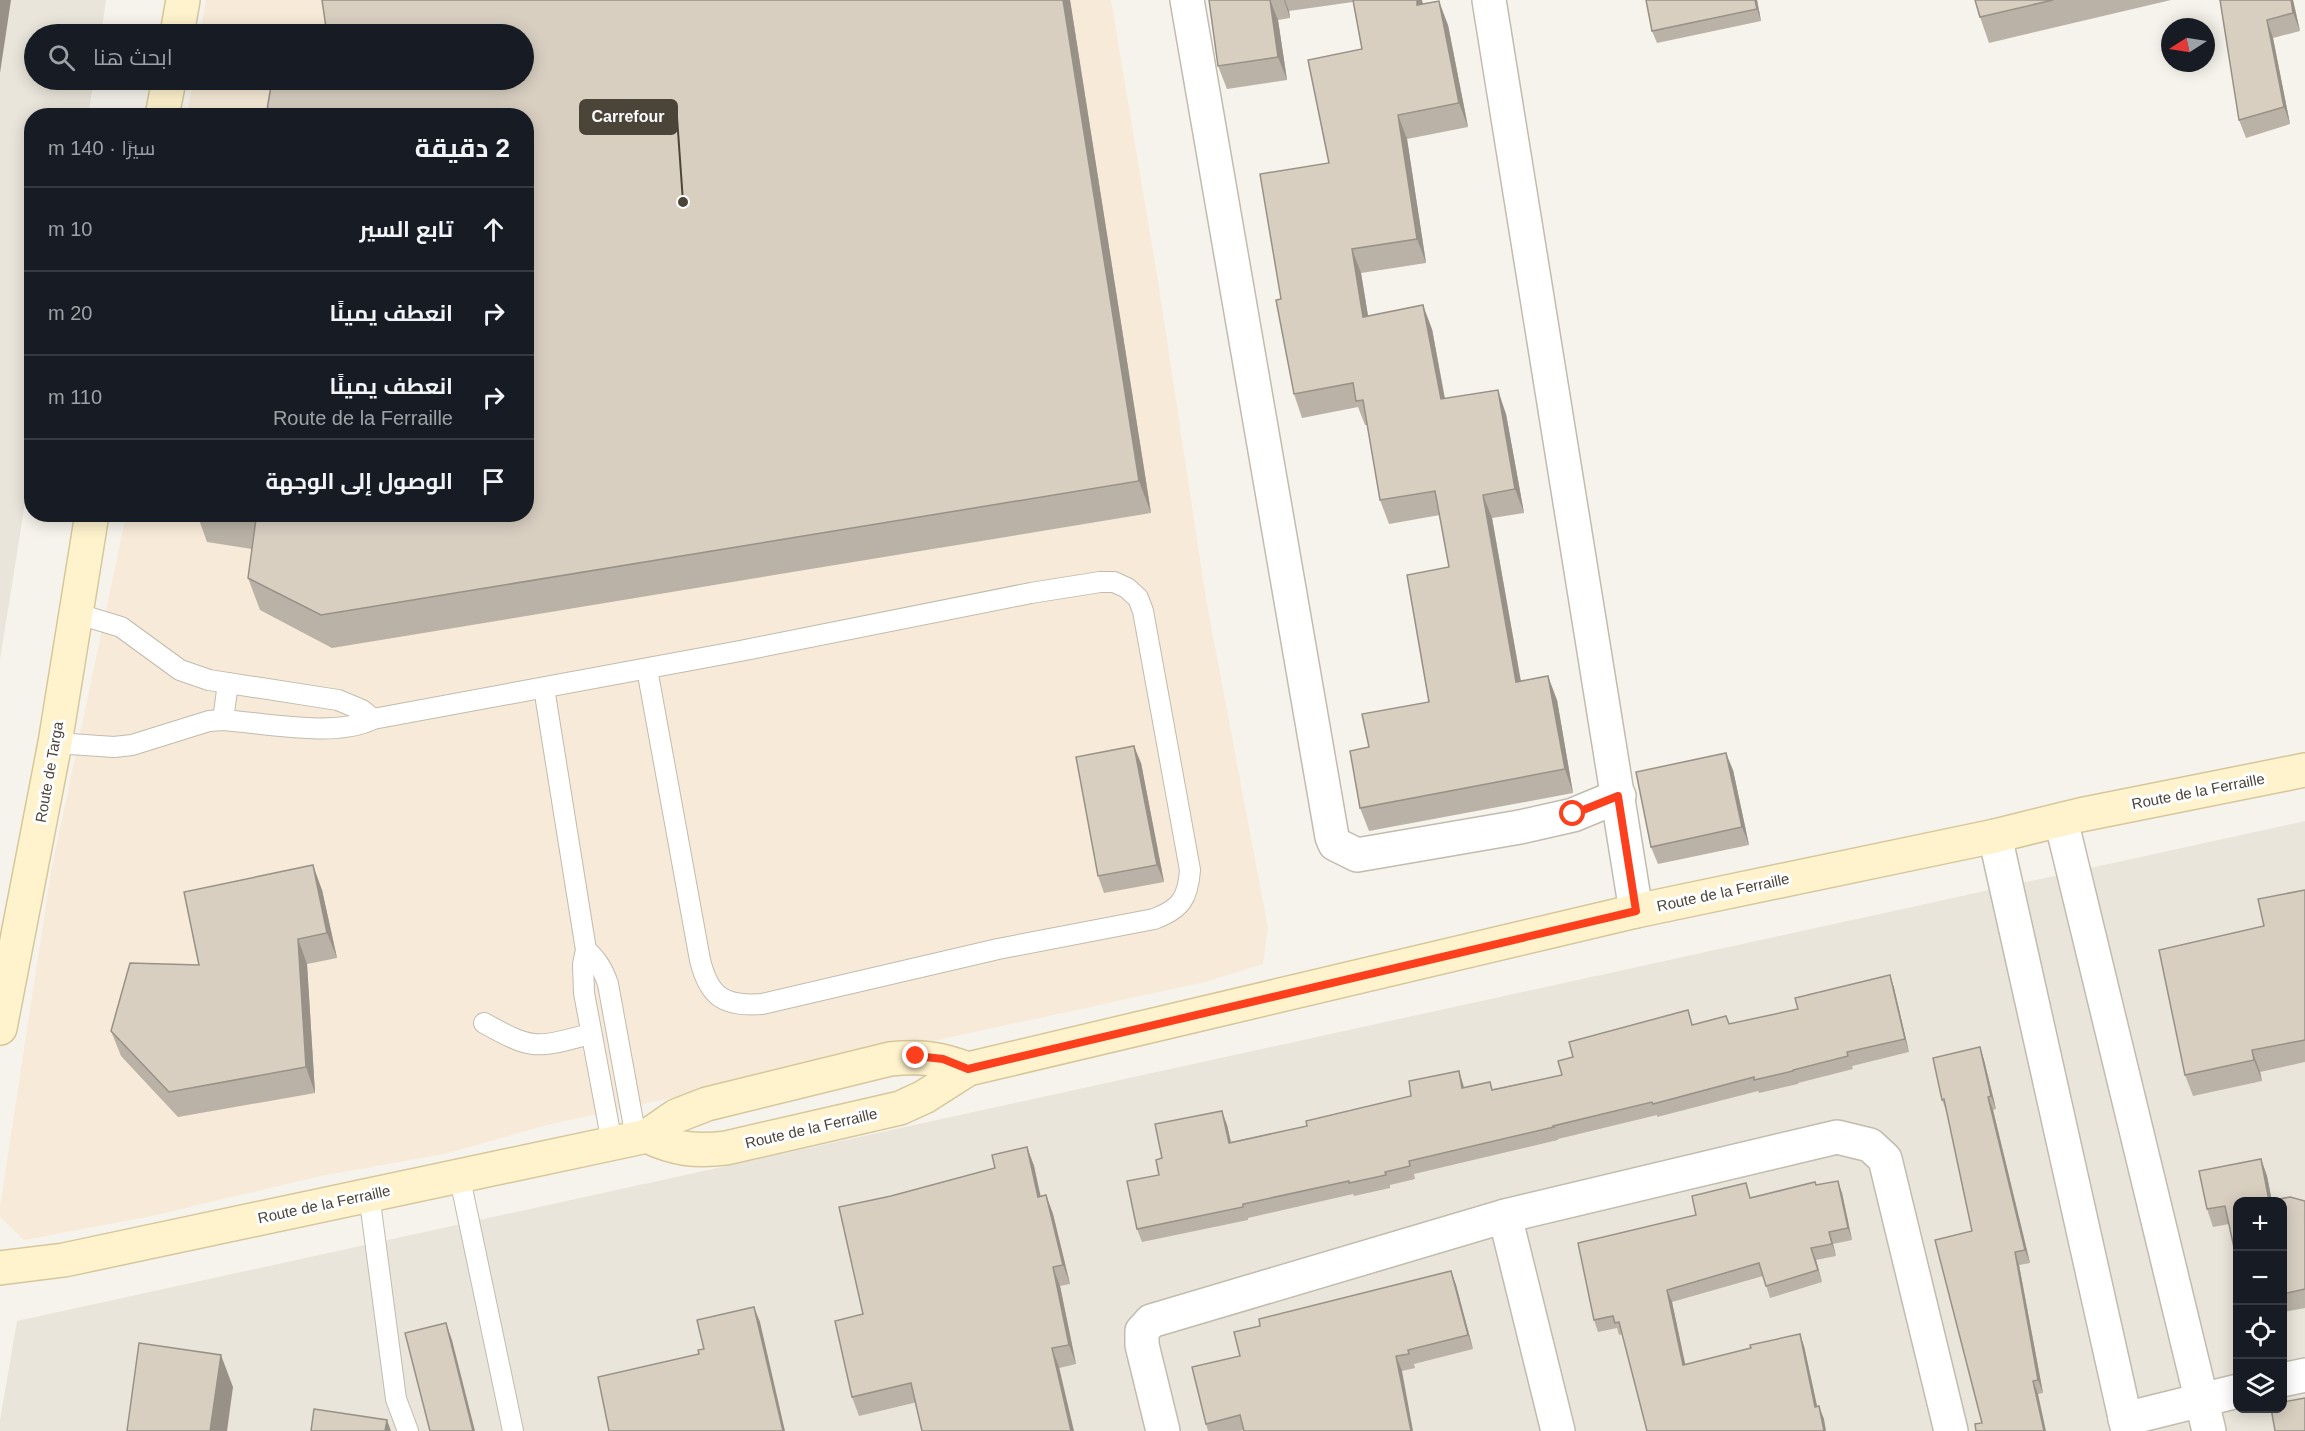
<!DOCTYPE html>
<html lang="ar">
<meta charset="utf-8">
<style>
:root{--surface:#171b24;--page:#242831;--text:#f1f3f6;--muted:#9ea1a6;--line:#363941}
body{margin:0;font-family:Helvetica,Cairo,sans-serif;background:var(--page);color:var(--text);direction:rtl}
.controls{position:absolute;right:18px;bottom:18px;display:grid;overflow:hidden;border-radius:12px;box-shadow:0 3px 15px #0003}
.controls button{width:54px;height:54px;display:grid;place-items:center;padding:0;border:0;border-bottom:2px solid var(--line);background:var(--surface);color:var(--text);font:30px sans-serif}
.compass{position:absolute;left:2161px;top:18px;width:54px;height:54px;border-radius:50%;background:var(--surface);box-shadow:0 3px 15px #0003;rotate:258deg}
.stop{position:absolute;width:18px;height:18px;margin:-14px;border:4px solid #fc3f1d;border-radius:50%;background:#fff}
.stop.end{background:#fc3f1d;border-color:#fff;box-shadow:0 2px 6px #0008}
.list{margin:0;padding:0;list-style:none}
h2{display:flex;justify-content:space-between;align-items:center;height:78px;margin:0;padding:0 24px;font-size:26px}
h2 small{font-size:20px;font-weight:400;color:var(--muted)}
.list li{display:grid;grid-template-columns:39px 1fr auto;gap:18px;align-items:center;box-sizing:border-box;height:84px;padding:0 24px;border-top:2px solid var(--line)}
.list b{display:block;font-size:22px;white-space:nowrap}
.list p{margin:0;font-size:20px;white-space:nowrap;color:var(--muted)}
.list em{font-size:20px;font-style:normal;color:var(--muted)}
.icon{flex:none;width:33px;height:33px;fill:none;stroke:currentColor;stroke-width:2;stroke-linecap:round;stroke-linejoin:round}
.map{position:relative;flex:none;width:2305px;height:1431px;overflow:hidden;direction:ltr}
.search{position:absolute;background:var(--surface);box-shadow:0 3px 15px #0003;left:24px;top:24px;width:510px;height:66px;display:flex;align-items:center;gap:15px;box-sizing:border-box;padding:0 21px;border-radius:33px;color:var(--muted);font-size:22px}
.panel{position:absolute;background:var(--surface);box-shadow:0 3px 15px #0003;left:24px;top:108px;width:510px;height:414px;border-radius:24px;direction:rtl}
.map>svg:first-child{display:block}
.residential{fill:#eae5da;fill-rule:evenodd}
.commercial{fill:#f7ead8}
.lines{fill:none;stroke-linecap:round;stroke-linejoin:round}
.lane-casing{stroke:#c2bbae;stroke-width:22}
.street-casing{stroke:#c2bbae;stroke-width:36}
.secondary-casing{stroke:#d6c79b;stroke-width:36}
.lane{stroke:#fff;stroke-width:20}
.street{stroke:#fff;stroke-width:33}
.secondary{stroke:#fff3cd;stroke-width:33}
.wall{fill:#bab2a6}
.shaded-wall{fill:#979187}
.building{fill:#d8cfc1;stroke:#979187;stroke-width:1.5}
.route{stroke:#fc3f1d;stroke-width:8}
.labels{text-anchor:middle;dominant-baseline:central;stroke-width:6;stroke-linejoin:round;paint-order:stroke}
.street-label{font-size:15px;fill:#4b4439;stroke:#fff}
.leader{fill:none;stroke:#4b4439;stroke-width:2}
.callout-dot{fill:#4b4439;stroke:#fff;stroke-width:2}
.callout{fill:#4b4439;stroke:#4b4439;stroke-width:2}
.callout-label{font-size:16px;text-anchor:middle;font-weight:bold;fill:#fff}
</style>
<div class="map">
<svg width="2305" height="1431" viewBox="0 0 2305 1431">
<rect width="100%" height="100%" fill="#f6f3ec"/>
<g class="residential">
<polygon points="0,0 106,0 101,34 34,34 34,80 94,80 88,115 32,116 31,465 0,660"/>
<path d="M2305 821V1431H0V1420L17 1321ZM2238 1202H2282V1408H2238Z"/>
</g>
<polygon class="commercial" points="206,0 1111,0 1158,281 1206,599 1268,928 1263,964 1205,982 551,1124 444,1154 320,1176 152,1216 24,1240 0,1217 0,1207 51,872 126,515 526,514 526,116 187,115 193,80 524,80 524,34 200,34"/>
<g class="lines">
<defs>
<g id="lane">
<polyline points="75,613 121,627 180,670 209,680 338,700 362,710 373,719"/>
<polyline points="544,688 586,950 583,964 584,993 612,1143"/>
<polyline points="223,720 228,683"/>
<path d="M55 743 114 747 132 745 209 721 223 720C265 723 336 738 373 719L740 651 1031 593 1100 582H1114L1127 588 1138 598 1143 611 1190 870C1188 898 1181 909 1154 919L998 949 762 1004C724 1007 709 997 700 960L647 669"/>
<path d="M586 950C597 960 603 969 608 984L636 1138"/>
<path d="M484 1023C534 1051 536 1048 590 1034"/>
<polyline points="459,1174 513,1431"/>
<polyline points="369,1194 396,1399 408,1431"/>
</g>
<g id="street">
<polyline points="1187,0 1332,837 1335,844 1357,855 1520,827 1573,815 1619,796"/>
<polyline points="1489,0 1636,911"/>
<polyline points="2061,820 2209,1431"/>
<polyline points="1995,836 2128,1431"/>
<polyline points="1505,1216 1558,1431"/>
<polyline points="2282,1380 2305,1375"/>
<polyline points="2125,1419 2238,1391"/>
<polyline points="1163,1431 1142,1345 1142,1331 1151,1321 1505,1216 1837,1137 1870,1145 1885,1159 1951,1431"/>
</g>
<g id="secondary">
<polyline points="177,34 183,0"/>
<polyline points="162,116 169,80"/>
<polyline points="0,1028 55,743 92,514"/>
<path d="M647 1136C674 1149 696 1152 726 1148L900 1108 924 1097 968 1069 1636 911 1995 836 2080 815 2305 770"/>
<path d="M0 1268 64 1260 647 1136 676 1116 707 1104 890 1059C921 1056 939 1058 968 1069"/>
</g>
</defs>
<use href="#lane" class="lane-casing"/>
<use href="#street" class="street-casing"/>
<use href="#secondary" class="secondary-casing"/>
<use href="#lane" class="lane"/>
<use href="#street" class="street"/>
<use href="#secondary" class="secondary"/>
</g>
<g class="wall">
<polygon points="1070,0 1151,513 332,648 260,610 248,578 252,549 207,542 197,514 526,514"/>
<polygon points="1209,0 1422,0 1423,4 1448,25 1468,127 1407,139 1426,263 1361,273 1368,316 1432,329 1445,398 1506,414 1524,513 1492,518 1521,681 1557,700 1573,793 1369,831 1360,808 1369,747 1429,702 1449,567 1440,515 1389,524 1380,500 1367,425 1365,425 1358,407 1302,418 1294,394 1281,299 1329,163 1362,49 1353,2 1289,11 1290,18 1278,20 1287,80 1227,89 1218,66"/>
<polygon points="1757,0 1761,21 1657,43 1652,31"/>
<polygon points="1975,0 2171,0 1989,43 1980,17"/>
<polygon points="2220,0 2293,0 2300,31 2273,38 2290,124 2246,138 2239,120"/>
<polygon points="1141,763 1164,882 1104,893 1098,876"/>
<polygon points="1733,770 1749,845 1658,864 1651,847"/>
<polygon points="322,890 337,958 307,964 315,1093 178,1117 121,1056 111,1031 199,965"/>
<polygon points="2305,890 2305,1062 2260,1072 2262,1081 2193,1096 2185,1075 2264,926"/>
<polygon points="1890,975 1894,988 1909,1052 1852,1066 1853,1069 1798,1083 1798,1084 1759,1093 1758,1091 1657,1117 1657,1115 1558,1139 1558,1140 1414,1174 1415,1179 1390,1185 1390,1188 1354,1196 1353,1194 1248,1218 1248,1220 1142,1242 1137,1229 1159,1175 1162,1158 1227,1125 1231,1142 1307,1126 1411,1096 1459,1071 1464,1088 1493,1089 1562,1075 1693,1025 1726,1016 1729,1024 1798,1009"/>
<polygon points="1980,1047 1984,1060 1996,1109 1993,1110 2030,1263 2019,1265 2043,1393 2038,1394 1982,1423 1972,1231 1947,1113 1942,1100"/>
<polygon points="1027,1147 1034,1166 1040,1196 1046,1195 1053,1214 1070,1284 1060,1286 1076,1364 859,1416 852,1397 863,1314 995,1168"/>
<polygon points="2261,1159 2267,1176 2272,1201 2305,1201 2305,1308 2283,1312 2283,1202 2229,1224 2213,1227 2207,1209"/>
<polygon points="1817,1185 1842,1193 1852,1240 1833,1244 1836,1256 1816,1260 1822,1282 1770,1298 1763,1276 1672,1302 1685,1365 1804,1346 1817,1407 1824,1419 1647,1431 1622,1334 1619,1335 1617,1328 1598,1332 1594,1320 1696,1215 1751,1198"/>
<polygon points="1451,1271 1456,1285 1473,1349 1414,1364 1415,1368 1402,1371 1244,1430 1240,1431 1208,1431 1206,1424 1240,1356 1260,1326"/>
</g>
<g class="shaded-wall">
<polygon points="0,0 11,0 0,73"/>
<polygon points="1063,0 1070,0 1151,513 1139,481"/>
<polygon points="1270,0 1278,20 1287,80 1278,57"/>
<polygon points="1284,0 1285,0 1289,11 1290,18"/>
<polygon points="1417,0 1422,0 1426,29 1417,5"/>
<polygon points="1755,0 1757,0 1761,21 1757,9"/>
<polygon points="2291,0 2293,0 2300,31 2293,13"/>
<polygon points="1439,1 1448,25 1468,127 1459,103"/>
<polygon points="2267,20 2273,38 2290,124 2284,107"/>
<polygon points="1398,115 1407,139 1426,263 1417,239"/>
<polygon points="1352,249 1361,273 1372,340 1363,317"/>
<polygon points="1423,305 1432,329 1449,423 1441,399"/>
<polygon points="1498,390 1506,414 1524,513 1515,489"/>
<polygon points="1483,495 1492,518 1525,706 1516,682"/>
<polygon points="1548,676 1557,700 1573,793 1565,769"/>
<polygon points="1134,746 1141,763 1164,882 1157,865"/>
<polygon points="1726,753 1733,770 1749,845 1742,827"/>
<polygon points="313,865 322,890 337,958 327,933"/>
<polygon points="298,939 307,964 315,1093 306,1067"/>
<polygon points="1890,975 1894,988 1909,1052 1905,1039"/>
<polygon points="1980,1047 1984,1060 1996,1109 1991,1096"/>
<polygon points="2252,1050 2260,1072 2262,1081 2254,1060"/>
<polygon points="1459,1071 1463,1084 1467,1101 1462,1088"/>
<polygon points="1988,1097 1993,1110 2030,1263 2025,1250"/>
<polygon points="1222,1111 1227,1125 1234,1156 1229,1143"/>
<polygon points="1027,1147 1034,1166 1045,1216 1038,1197"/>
<polygon points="2261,1159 2267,1176 2272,1202 2269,1201"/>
<polygon points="1838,1181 1842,1193 1852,1240 1848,1228"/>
<polygon points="1046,1195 1053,1214 1070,1284 1063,1265"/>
<polygon points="1829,1232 1833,1244 1836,1256 1832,1244"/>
<polygon points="1811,1248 1816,1260 1822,1282 1818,1270"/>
<polygon points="2015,1252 2019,1265 2043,1393 2038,1380"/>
<polygon points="1053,1267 1060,1286 1076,1364 1069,1345"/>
<polygon points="1451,1271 1456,1285 1473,1349 1468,1335"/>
<polygon points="1667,1290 1672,1302 1688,1377 1683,1365"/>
<polygon points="754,1307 760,1322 785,1431 783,1431"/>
<polygon points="446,1323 452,1340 475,1431 473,1431"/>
<polygon points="1800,1334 1804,1346 1820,1419 1815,1407"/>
<polygon points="1052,1348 1059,1367 1074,1431 1071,1431"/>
<polygon points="221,1355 233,1387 227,1431 210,1431"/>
<polygon points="1396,1356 1402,1371 1413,1431 1411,1431"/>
<polygon points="2033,1381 2038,1394 2046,1431 2044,1431"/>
<polygon points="1819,1406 1824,1419 1826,1431 1824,1431"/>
<polygon points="387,1420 391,1431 385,1431"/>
</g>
<g class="building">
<polygon points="322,0 1063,0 1139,481 321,615 248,578 256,519 225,514 526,514 526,116 266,116 272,80 524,80 524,34 327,34"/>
<polygon points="1209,0 1270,0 1278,57 1218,66"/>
<polygon points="1353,0 1417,0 1417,5 1439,1 1459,103 1398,115 1417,239 1352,249 1363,317 1423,305 1441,399 1498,390 1515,489 1483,495 1516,682 1548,676 1565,769 1360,808 1350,751 1369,747 1362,714 1429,702 1407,575 1449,567 1435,491 1380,500 1363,400 1356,401 1353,383 1294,394 1276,300 1281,299 1260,174 1329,163 1308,60 1362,49"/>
<polygon points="1646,0 1755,0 1757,9 1652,31"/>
<polygon points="1975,0 2053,0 1980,17"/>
<polygon points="2220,0 2291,0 2293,13 2267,20 2284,107 2239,120"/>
<polygon points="1134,746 1157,865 1098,876 1076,757"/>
<polygon points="1726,753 1742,827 1651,847 1636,772"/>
<polygon points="313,865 327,933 298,939 306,1067 169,1092 111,1031 130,963 199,965 184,892"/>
<polygon points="2305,890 2305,1040 2252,1050 2254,1060 2185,1075 2159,950 2264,926 2258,899"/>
<polygon points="1890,975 1905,1039 1847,1052 1848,1056 1793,1070 1793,1071 1754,1080 1754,1077 1653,1104 1652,1102 1553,1126 1554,1127 1409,1161 1410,1166 1385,1172 1386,1175 1349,1183 1349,1181 1243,1204 1243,1207 1137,1229 1127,1181 1159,1175 1156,1160 1162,1158 1155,1124 1222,1111 1229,1143 1307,1126 1306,1121 1411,1096 1409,1081 1459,1071 1462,1088 1490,1082 1492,1090 1562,1075 1558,1061 1573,1057 1569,1042 1688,1010 1692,1025 1726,1016 1729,1024 1798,1009 1795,998"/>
<polygon points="1980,1047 1991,1096 1988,1097 2025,1250 2015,1252 2038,1380 2033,1381 2044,1431 1976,1431 1975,1424 1982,1423 1935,1240 1972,1231 1944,1099 1942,1100 1933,1058"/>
<polygon points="1027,1147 1038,1197 1046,1195 1063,1265 1053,1267 1069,1345 1052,1348 1071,1431 922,1431 911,1383 852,1397 835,1321 863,1314 839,1207 891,1196 995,1168 992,1155"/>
<polygon points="2261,1159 2269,1201 2290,1197 2305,1201 2305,1289 2283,1294 2283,1202 2238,1202 2238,1266 2225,1206 2207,1209 2199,1171"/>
<polygon points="1838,1181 1848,1228 1829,1232 1832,1244 1811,1248 1818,1270 1766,1286 1759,1263 1667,1290 1683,1365 1751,1348 1750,1345 1800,1334 1815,1407 1819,1406 1824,1431 1647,1431 1619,1322 1615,1323 1613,1316 1594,1320 1578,1243 1696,1215 1692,1196 1746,1183 1750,1198 1815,1182 1816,1185"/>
<polygon points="1451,1271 1468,1335 1408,1350 1409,1354 1396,1356 1411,1431 1244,1431 1240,1415 1206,1424 1192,1367 1240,1356 1234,1332 1260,1326 1259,1319"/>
<polygon points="754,1307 783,1431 609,1431 598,1377 699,1354 698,1350 704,1349 697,1320"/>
<polygon points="446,1323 473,1431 430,1431 405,1333"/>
<polygon points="139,1343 221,1355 210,1431 127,1431"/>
<polygon points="2305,1398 2305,1431 2275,1431 2271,1408 2283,1408 2283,1402"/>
<polygon points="314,1409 387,1420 385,1431 311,1431"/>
</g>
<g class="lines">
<polyline class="route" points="916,1056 943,1059 968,1069 1636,911 1618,796 1573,814"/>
</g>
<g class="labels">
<g class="street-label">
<text transform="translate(49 772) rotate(-80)">Route de Targa</text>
<text transform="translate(2198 791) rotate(-11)">Route de la Ferraille</text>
<text transform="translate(1723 892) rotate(-12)">Route de la Ferraille</text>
<text transform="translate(811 1128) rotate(-13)">Route de la Ferraille</text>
<text transform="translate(324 1204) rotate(-12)">Route de la Ferraille</text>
</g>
</g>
<path class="leader" d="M683 202L677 117"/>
<circle class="callout-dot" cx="683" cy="202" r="6"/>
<rect class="callout" x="580" y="100" width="97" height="34" rx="6"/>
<g class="callout-label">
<text x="628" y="122">Carrefour</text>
</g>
</svg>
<div class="controls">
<button>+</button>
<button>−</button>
<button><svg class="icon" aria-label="locate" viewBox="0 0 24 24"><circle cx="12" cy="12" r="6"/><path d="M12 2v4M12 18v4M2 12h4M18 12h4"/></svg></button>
<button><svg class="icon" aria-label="layers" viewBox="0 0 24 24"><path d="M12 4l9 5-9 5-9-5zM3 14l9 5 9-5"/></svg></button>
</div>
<svg class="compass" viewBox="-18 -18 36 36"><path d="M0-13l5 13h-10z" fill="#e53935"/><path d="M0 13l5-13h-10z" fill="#9ea1a6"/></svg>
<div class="stop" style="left:1573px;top:814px"></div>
<div class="stop end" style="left:916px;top:1056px"></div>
<div class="search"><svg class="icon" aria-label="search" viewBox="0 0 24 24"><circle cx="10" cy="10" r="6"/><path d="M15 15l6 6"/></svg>ابحث هنا</div>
<section class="panel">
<h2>2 دقيقة<small>سيرًا · 140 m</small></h2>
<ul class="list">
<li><svg class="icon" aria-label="ahead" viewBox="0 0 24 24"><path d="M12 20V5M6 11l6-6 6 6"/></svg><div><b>تابع السير</b></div><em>10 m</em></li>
<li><svg class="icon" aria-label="right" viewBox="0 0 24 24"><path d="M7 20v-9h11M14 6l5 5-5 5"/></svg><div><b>انعطف يمينًا</b></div><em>20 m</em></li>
<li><svg class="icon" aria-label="right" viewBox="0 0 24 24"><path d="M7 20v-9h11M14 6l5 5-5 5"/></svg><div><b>انعطف يمينًا</b><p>Route de la Ferraille</p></div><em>110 m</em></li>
<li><svg class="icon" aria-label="arrive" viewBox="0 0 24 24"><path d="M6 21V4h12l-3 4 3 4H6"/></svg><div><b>الوصول إلى الوجهة</b></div></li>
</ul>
</section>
</div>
